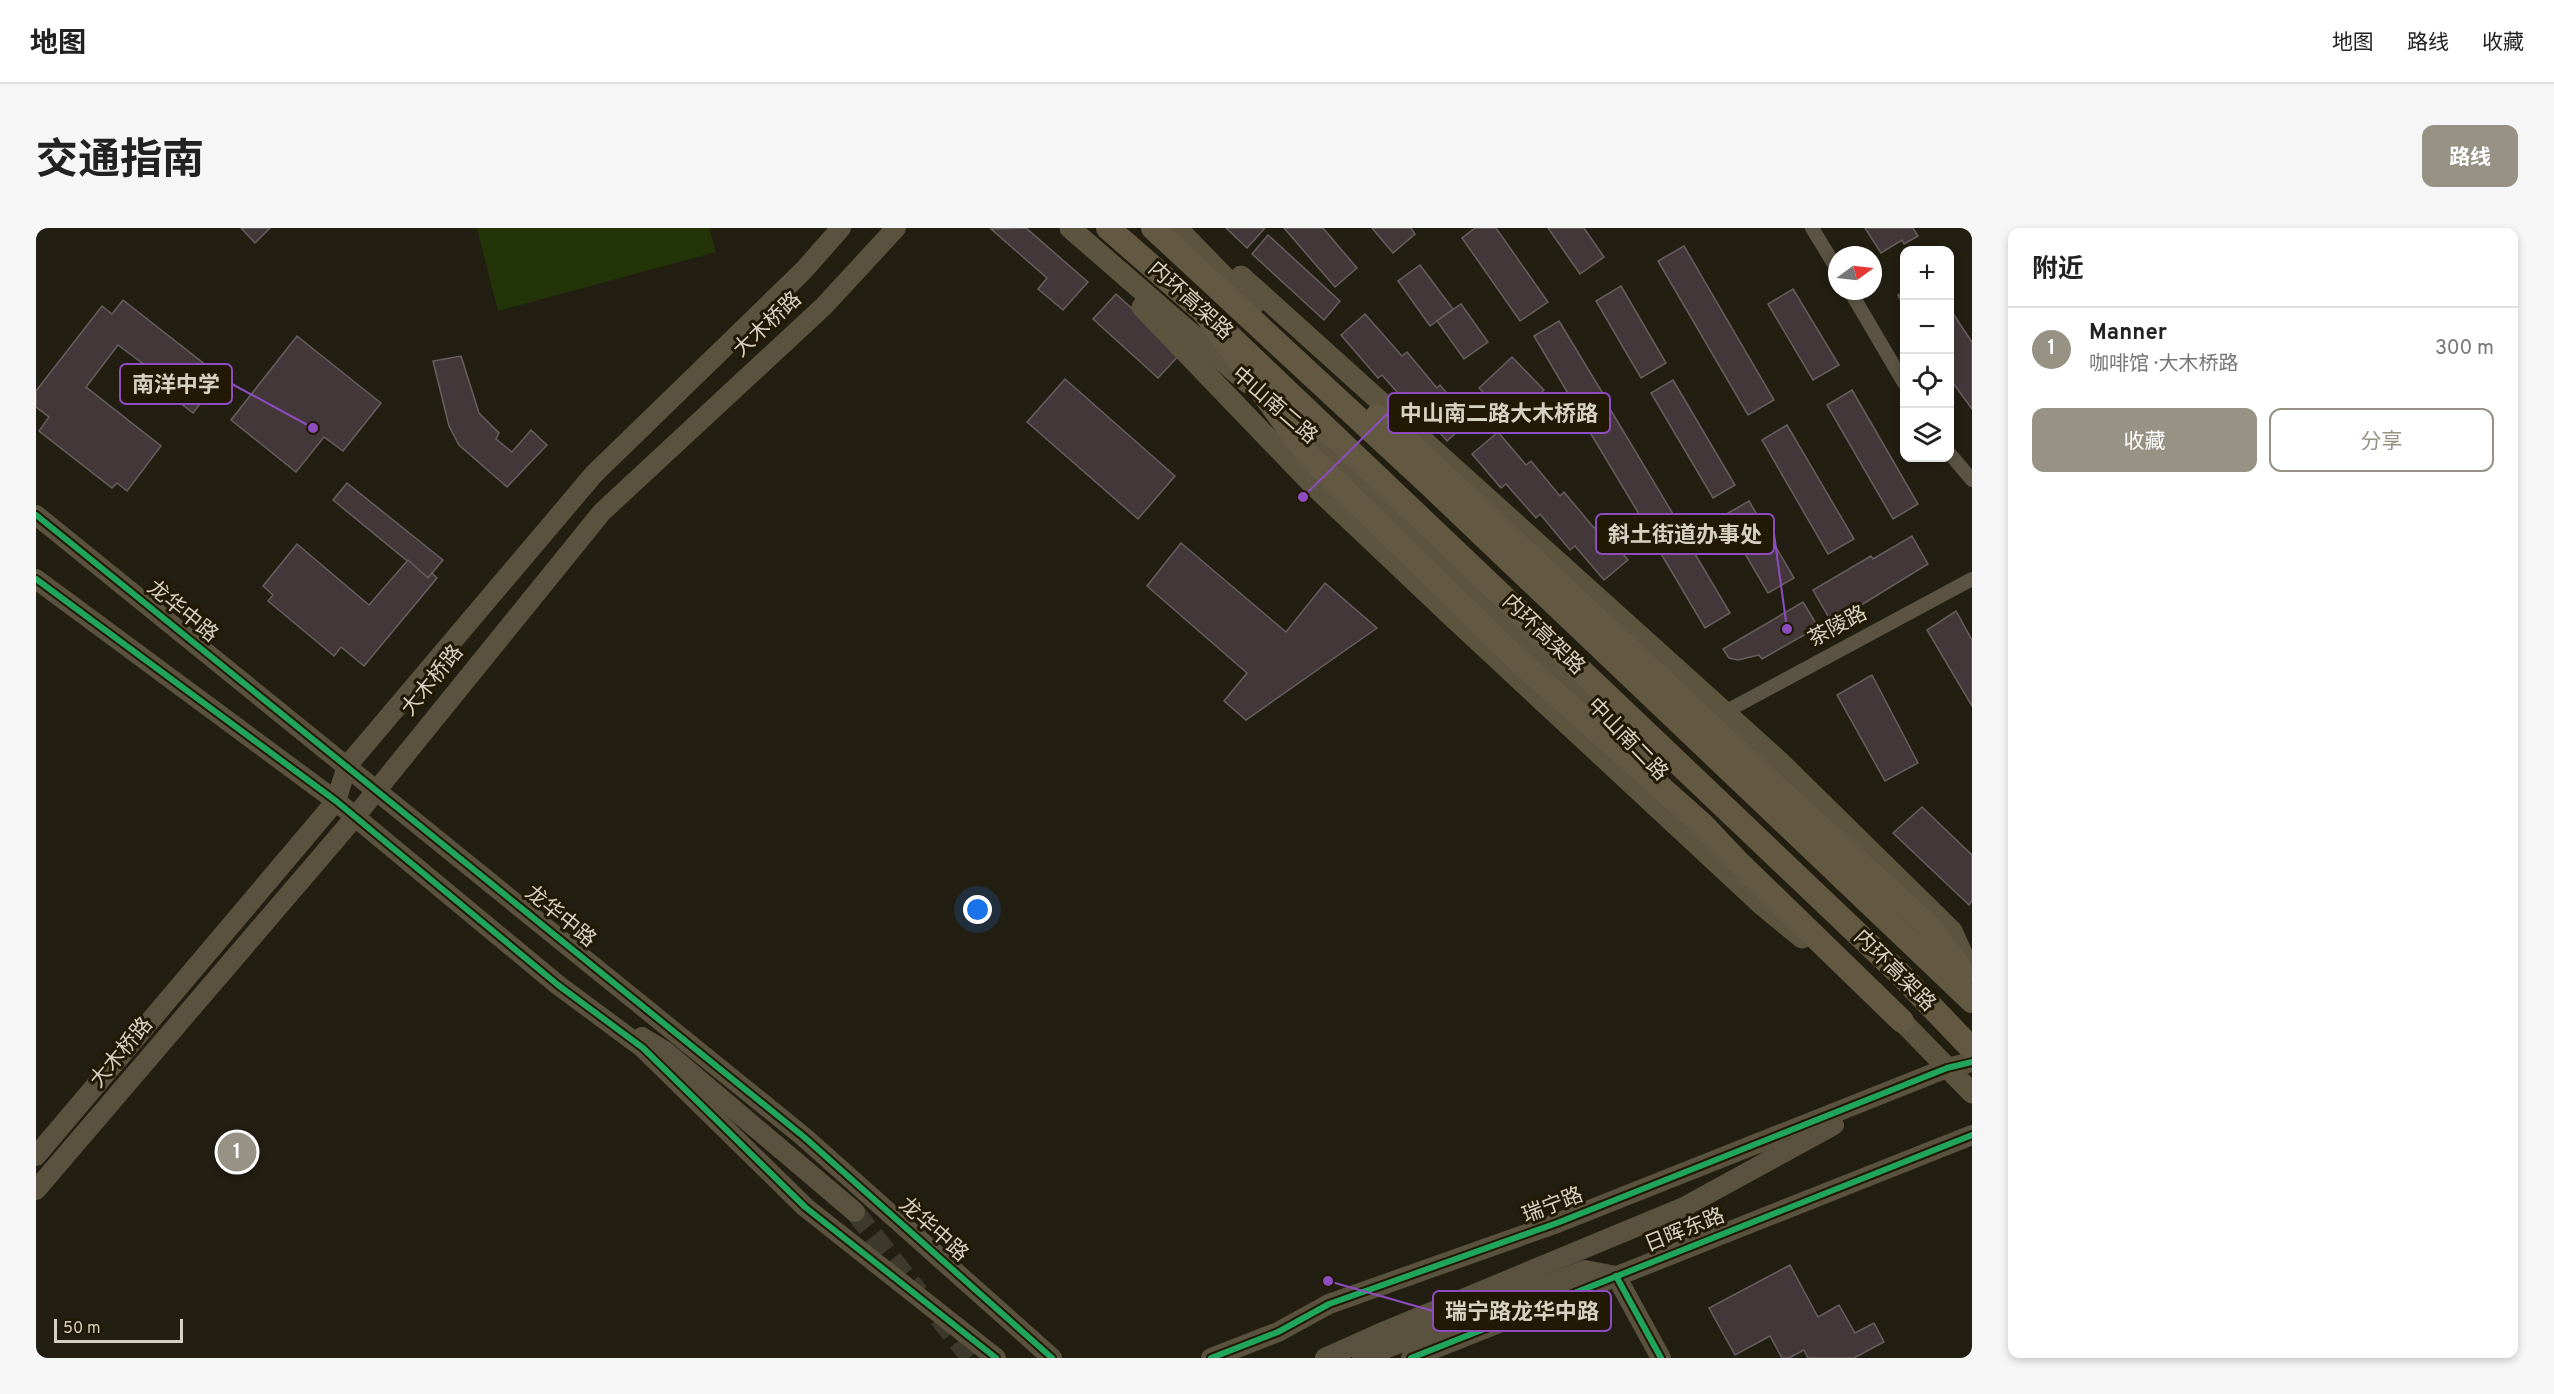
<!DOCTYPE html>
<html lang="zh">
<meta charset="utf-8">
<style>
:root{--surface:#fff;--page:#f6f6f6;--text:#222;--muted:#767676;--line:#e0e0e0;--accent:#989285}
body{margin:0;font-family:Overpass,"Noto Sans SC",sans-serif;background:var(--page);color:var(--text)}
.controls{position:absolute;right:18px;top:18px;display:grid;overflow:hidden;border-radius:12px;box-shadow:0 3px 9px #0003}
.controls button{width:54px;height:54px;display:grid;place-items:center;padding:0;border:0;border-bottom:2px solid var(--line);background:var(--surface);color:var(--text);font:30px sans-serif}
.compass{position:absolute;left:1792px;top:18px;width:54px;height:54px;border-radius:50%;background:var(--surface);box-shadow:0 3px 9px #0003;rotate:75deg}
.scale{position:absolute;left:18px;bottom:15px;width:129px;box-sizing:border-box;padding-left:6px;border:3px solid #d7d1c3;border-top:0;font-size:16px;line-height:21px;white-space:nowrap;color:#d7d1c3;-webkit-text-stroke:4px #211903;paint-order:stroke}
.you{position:absolute;left:942px;top:682px;width:21px;height:21px;margin:-15px;border:4px solid #fff;border-radius:50%;background:#1a73e8;box-shadow:0 0 0 9px #1a73e833}
.badge{display:grid;place-items:center;width:39px;height:39px;border-radius:50%;background:var(--accent);color:#fff;font-size:20px;font-weight:700}
.pin{position:absolute;translate:-50% -50%;border:3px solid #fff;box-shadow:0 2px 6px #0006}
.list{margin:0;padding:0;list-style:none}
h2{display:flex;justify-content:space-between;align-items:center;height:78px;margin:0;padding:0 24px;font-size:26px}
h2 small{font-size:20px;font-weight:400;color:var(--muted)}
.list li{display:grid;grid-template-columns:39px 1fr auto;gap:18px;align-items:center;box-sizing:border-box;height:84px;padding:0 24px;border-top:2px solid var(--line)}
.list b{display:block;font-size:22px;white-space:nowrap}
.list p{margin:0;font-size:20px;white-space:nowrap;color:var(--muted)}
.list em{font-size:20px;font-style:normal;color:var(--muted)}
.actions{display:flex;gap:12px;padding:18px 24px}
.actions a{flex:1;padding:14px 0;border:2px solid var(--accent);border-radius:12px;text-align:center;font-size:21px;color:var(--accent)}
.actions .main{background:var(--accent);color:#fff}
.icon{flex:none;width:33px;height:33px;fill:none;stroke:currentColor;stroke-width:2;stroke-linecap:round;stroke-linejoin:round}
.map{position:relative;flex:none;width:1936px;height:1130px;overflow:hidden;border-radius:12px}
header{display:flex;align-items:center;gap:36px;box-sizing:border-box;height:84px;padding:0 30px;background:var(--surface);border-bottom:2px solid var(--line)}
header strong{font-size:28px}
nav{display:flex;gap:33px;margin-inline-start:auto;font-size:21px}
.intro{display:flex;align-items:center;justify-content:space-between;box-sizing:border-box;height:144px;padding:0 36px}
h1{margin:0;font-size:42px}
.button{padding:15px 27px;border-radius:12px;background:var(--accent);color:#fff;font-size:21px;font-weight:700}
main{display:flex;gap:36px;padding:0 36px}
aside{flex:1;background:var(--surface);border-radius:12px;box-shadow:0 3px 9px #0003}
.map>svg:first-child{display:block}
.green{fill:#233409}
.building{fill:#44373a;stroke:#675f5d;stroke-width:1.5}
.lines{fill:none;stroke-linecap:round;stroke-linejoin:round}
.secondary-tunnel{stroke:#3e392d;stroke-width:20;stroke-dasharray:20 10;stroke-linecap:butt}
.street{stroke:#5b5343;stroke-width:14}
.secondary{stroke:#5a523e;stroke-width:20}
.primary{stroke:#5d5440;stroke-width:21}
.highway{stroke:#635942;stroke-width:24}
.highway-bridge{stroke:#635942;stroke-width:24}
.cycleway-casing{stroke:#211903;stroke-width:10}
.cycleway{stroke:#20a55d;stroke-width:6}
.labels{text-anchor:middle;dominant-baseline:central;stroke-width:6;stroke-linejoin:round;paint-order:stroke}
.street-label{font-size:21px;fill:#d7d1c3;stroke:#211903}
.leader{fill:none;stroke:#8d4dc0;stroke-width:2}
.callout-dot{fill:#8d4dc0;stroke:#211903;stroke-width:2}
.callout{fill:#211903;stroke:#8d4dc0;stroke-width:2}
.callout-label{font-size:22px;text-anchor:middle;font-weight:bold;fill:#d7d1c3}
</style>
<header>
<strong>地图</strong>
<nav><a>地图</a><a>路线</a><a>收藏</a></nav>
</header>
<div class="intro"><h1>交通指南</h1><a class="button">路线</a></div>
<main>
<div class="map">
<svg width="1936" height="1130" viewBox="0 0 1936 1130">
<rect width="100%" height="100%" fill="#231e12"/>
<polygon class="green" points="441,0 673,0 680,24 462,83"/>
<g class="building">
<polygon points="205,0 234,0 219,15"/>
<polygon points="990,0 1052,54 1027,82 1002,61 1011,50 955,1"/>
<polygon points="1190,0 1229,0 1211,20"/>
<polygon points="1248,0 1287,0 1321,40 1299,59"/>
<polygon points="1336,0 1375,0 1379,6 1357,25"/>
<polygon points="1439,0 1460,0 1512,74 1484,93 1426,10"/>
<polygon points="1512,0 1548,0 1568,29 1544,46"/>
<polygon points="1829,0 1877,0 1882,8 1868,16 1866,12 1845,25"/>
<polygon points="1232,7 1304,73 1288,92 1216,26"/>
<polygon points="1648,18 1738,172 1712,187 1622,33"/>
<polygon points="1384,37 1417,81 1394,98 1362,53"/>
<polygon points="1585,58 1630,135 1605,150 1560,73"/>
<polygon points="1757,61 1803,137 1777,152 1732,76"/>
<polygon points="1868,64 1868,79 1862,67"/>
<polygon points="1080,66 1145,125 1122,150 1057,91"/>
<polygon points="87,72 185,149 157,185 117,154 122,147 82,117 50,159 125,218 91,263 81,255 76,260 3,203 13,189 0,179 0,163 66,78 76,86"/>
<polygon points="1425,76 1452,114 1428,131 1401,93"/>
<polygon points="1914,81 1936,114 1936,181 1914,151"/>
<polygon points="1329,86 1366,128 1371,124 1401,160 1404,157 1434,192 1411,213 1381,178 1377,182 1346,147 1342,150 1305,107"/>
<polygon points="1523,93 1569,169 1543,184 1498,108"/>
<polygon points="261,108 345,175 307,223 288,209 260,244 195,192"/>
<polygon points="425,128 443,185 463,205 460,211 476,224 495,202 511,217 471,259 423,217 413,198 397,133"/>
<polygon points="1476,129 1508,162 1476,194 1443,160"/>
<polygon points="1029,151 1139,248 1102,291 991,194"/>
<polygon points="1637,152 1699,257 1677,270 1615,165"/>
<polygon points="1816,162 1882,276 1857,291 1791,177"/>
<polygon points="1574,181 1643,296 1618,311 1549,196"/>
<polygon points="1751,197 1818,311 1792,326 1726,212"/>
<polygon points="1462,204 1490,237 1495,233 1524,268 1528,264 1558,300 1562,297 1592,332 1568,352 1539,318 1534,322 1504,286 1500,290 1470,256 1465,260 1436,226"/>
<polygon points="311,255 407,332 392,350 297,272"/>
<polygon points="1713,273 1758,350 1732,365 1687,288"/>
<polygon points="1876,308 1892,336 1796,395 1777,362 1835,328 1837,331"/>
<polygon points="1649,309 1694,385 1669,400 1624,324"/>
<polygon points="1145,315 1250,404 1289,355 1341,400 1210,492 1188,473 1211,445 1111,358"/>
<polygon points="261,316 333,377 372,332 392,350 396,345 401,350 328,438 305,419 298,428 232,373 237,367 227,358"/>
<polygon points="1767,374 1782,399 1726,431 1723,427 1702,432 1693,430 1687,421"/>
<polygon points="1920,383 1936,412 1936,478 1891,402"/>
<polygon points="1836,447 1882,535 1849,553 1801,467"/>
<polygon points="1886,579 1936,627 1936,673 1933,677 1857,605"/>
<polygon points="1754,1037 1782,1089 1803,1077 1819,1105 1838,1095 1848,1114 1818,1130 1772,1130 1768,1122 1753,1130 1746,1130 1734,1108 1699,1127 1673,1080"/>
</g>
<g class="lines">
<g class="secondary-tunnel">
<polyline points="819,984 883,1065"/>
<polyline points="903,1090 935,1130"/>
</g>
<g class="street">
<polyline points="1776,0 1801,41"/>
<polyline points="1814,63 1868,155"/>
<polyline points="1914,226 1936,252"/>
<polyline points="1689,484 1936,351"/>
</g>
<g class="secondary">
<polyline points="0,287 768,909 1016,1130"/>
<polyline points="0,351 300,573 522,757 607,820 769,979 960,1130"/>
<polyline points="606,809 629,823 819,984"/>
<polyline points="0,928 300,573 311,538 558,246 768,42 805,0"/>
<polyline points="0,962 319,589 566,284 788,78 860,0"/>
<polyline points="1580,1048 1625,1130"/>
<polyline points="1175,1130 1242,1104 1293,1076 1521,995 1911,840 1936,834"/>
<polyline points="1289,1130 1347,1104 1648,979 1798,897"/>
<polyline points="1326,1130 1549,1042 1580,1048"/>
<polyline points="1375,1130 1936,907"/>
</g>
<g class="primary">
<polyline points="1034,0 1212,155"/>
<polyline points="1141,0 1217,78"/>
<polyline points="1205,48 1743,533 1916,703 1935,745"/>
<polyline points="1106,79 1278,258 1414,387 1727,678 1766,710"/>
<path d="M1252 189C1379 301 1503 422 1621 543"/>
<polyline points="1852,678 1907,727"/>
<polyline points="1855,782 1936,865"/>
</g>
<g class="highway">
<polyline points="1072,0 1168,84 1864,746 1936,821"/>
<polyline points="1700,632 1866,793"/>
<polyline points="1870,677 1894,699 1928,746"/>
</g>
<g class="highway-bridge">
<polyline points="1117,0 1393,256 1936,773"/>
<polyline points="1168,84 1272,227 1484,434 1667,597 1700,632"/>
<polyline points="1341,188 1368,210 1741,560 1870,677"/>
</g>
<defs>
<g id="cycleway">
<polyline points="0,287 768,909 1016,1130"/>
<polyline points="0,351 300,573 522,757 607,820 769,979 960,1130"/>
<polyline points="1580,1048 1625,1130"/>
<polyline points="1175,1130 1242,1104 1293,1076 1521,995 1911,840 1936,834"/>
<polyline points="1375,1130 1936,907"/>
</g>
</defs>
<use href="#cycleway" class="cycleway-casing"/>
<use href="#cycleway" class="cycleway"/>
</g>
<g class="labels">
<g class="street-label">
<text transform="translate(1154 73) rotate(42)">内环高架路</text>
<text transform="translate(732 97) rotate(-43)">大木桥路</text>
<text transform="translate(1238 178) rotate(41)">中山南二路</text>
<text transform="translate(146 384) rotate(39)">龙华中路</text>
<text transform="translate(1802 399) rotate(-28)">茶陵路</text>
<text transform="translate(1507 407) rotate(44)">内环高架路</text>
<text transform="translate(397 453) rotate(-51)">大木桥路</text>
<text transform="translate(1591 512) rotate(46)">中山南二路</text>
<text transform="translate(524 689) rotate(39)">龙华中路</text>
<text transform="translate(1858 743) rotate(45)">内环高架路</text>
<text transform="translate(86 825) rotate(-50)">大木桥路</text>
<text transform="translate(1517 978) rotate(-21)">瑞宁路</text>
<text transform="translate(897 1002) rotate(42)">龙华中路</text>
<text transform="translate(1649 1003) rotate(-22)">日晖东路</text>
</g>
</g>
<path class="leader" d="M277 200L196 156M1267 269L1352 185M1751 401L1738 306M1292 1053L1397 1083"/>
<g class="callout-dot">
<circle cx="277" cy="200" r="6"/>
<circle cx="1267" cy="269" r="6"/>
<circle cx="1751" cy="401" r="6"/>
<circle cx="1292" cy="1053" r="6"/>
</g>
<g class="callout">
<rect x="84" y="136" width="112" height="40" rx="6"/>
<rect x="1352" y="165" width="222" height="40" rx="6"/>
<rect x="1560" y="286" width="178" height="40" rx="6"/>
<rect x="1397" y="1063" width="178" height="40" rx="6"/>
</g>
<g class="callout-label">
<text x="140" y="164">南洋中学</text>
<text x="1463" y="193">中山南二路大木桥路</text>
<text x="1649" y="314">斜土街道办事处</text>
<text x="1486" y="1091">瑞宁路龙华中路</text>
</g>
</svg>
<div class="controls">
<button>+</button>
<button>−</button>
<button><svg class="icon" aria-label="locate" viewBox="0 0 24 24"><circle cx="12" cy="12" r="6"/><path d="M12 2v4M12 18v4M2 12h4M18 12h4"/></svg></button>
<button><svg class="icon" aria-label="layers" viewBox="0 0 24 24"><path d="M12 4l9 5-9 5-9-5zM3 14l9 5 9-5"/></svg></button>
</div>
<svg class="compass" viewBox="-18 -18 36 36"><path d="M0-13l5 13h-10z" fill="#e53935"/><path d="M0 13l5-13h-10z" fill="#767676"/></svg>
<div class="scale">50 m</div>
<div class="you"></div>
<div class="pin badge" style="left:201px;top:924px">1</div>
</div>
<aside>
<h2>附近<small></small></h2>
<ul class="list">
<li><span class="badge">1</span><div><b>Manner</b><p>咖啡馆 · 大木桥路</p></div><em>300 m</em></li>
</ul>
<div class="actions"><a class="main">收藏</a><a>分享</a></div>
</aside>
</main>
